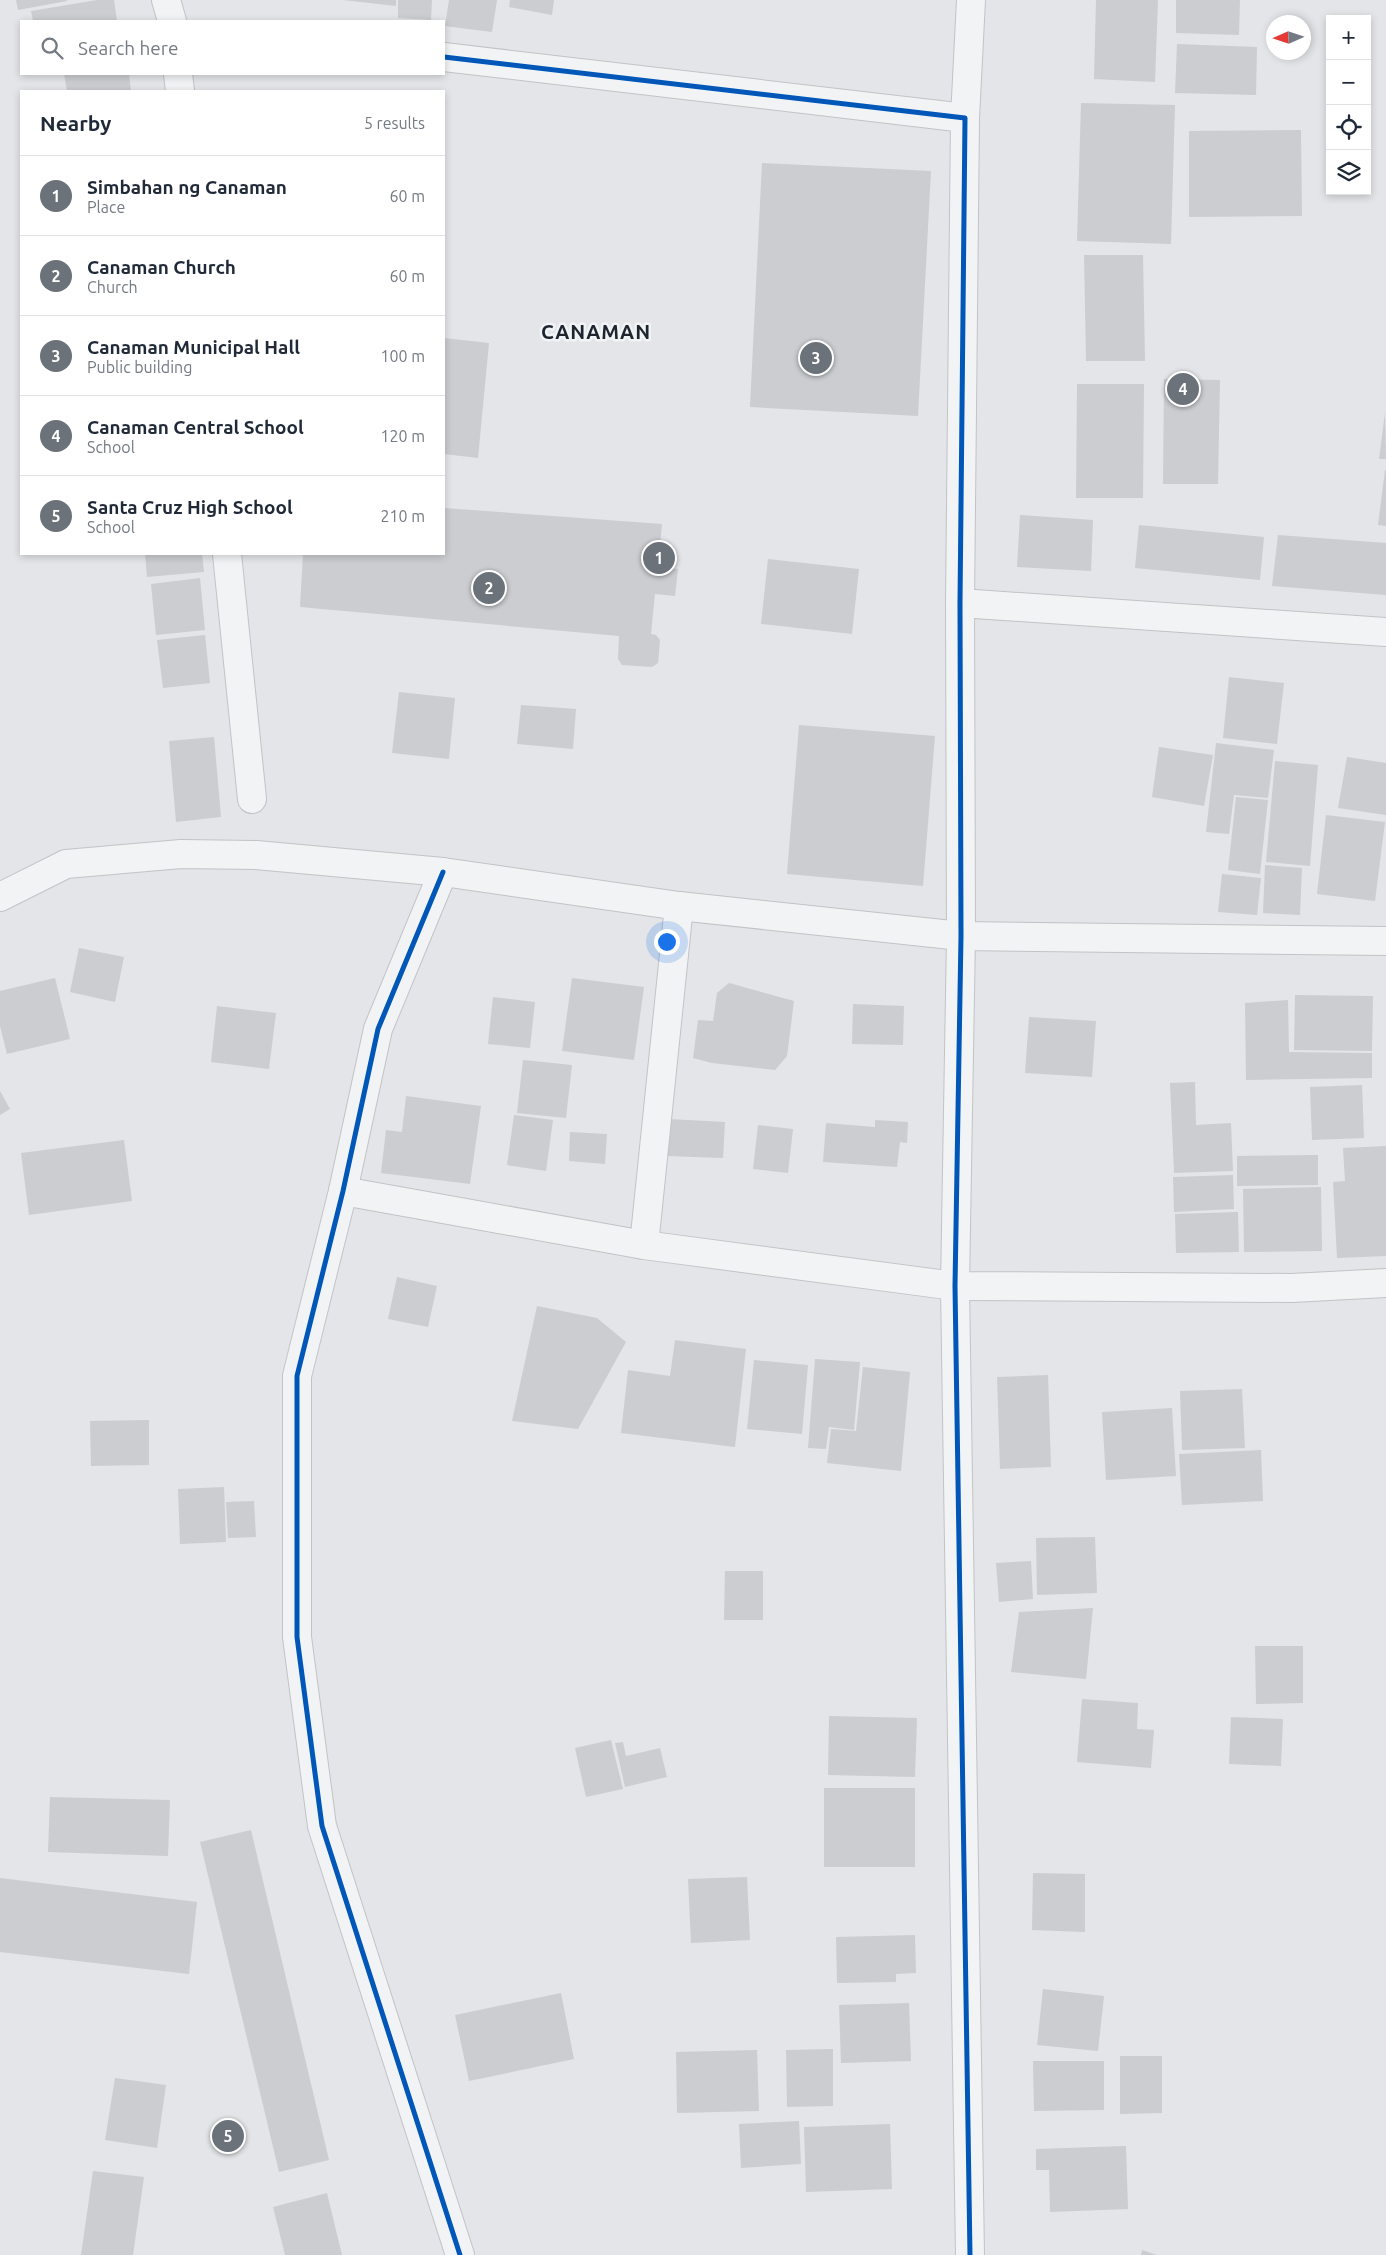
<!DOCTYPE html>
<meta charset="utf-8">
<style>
:root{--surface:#fff;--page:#f6f6f7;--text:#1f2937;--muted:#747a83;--line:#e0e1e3;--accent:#6c727a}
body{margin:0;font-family:Ubuntu,sans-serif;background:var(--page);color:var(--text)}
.controls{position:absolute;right:15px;top:15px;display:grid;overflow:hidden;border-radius:0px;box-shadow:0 2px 8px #0003}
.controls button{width:45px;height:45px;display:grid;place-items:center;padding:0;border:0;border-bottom:1px solid var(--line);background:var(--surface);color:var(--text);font:25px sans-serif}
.compass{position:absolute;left:1266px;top:15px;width:45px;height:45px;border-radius:50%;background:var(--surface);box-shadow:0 2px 8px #0003;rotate:267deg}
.you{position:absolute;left:666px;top:941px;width:18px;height:18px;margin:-12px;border:4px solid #fff;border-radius:50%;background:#1a73e8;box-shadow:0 0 0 8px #1a73e833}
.badge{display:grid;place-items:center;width:32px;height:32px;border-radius:50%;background:var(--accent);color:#fff;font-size:16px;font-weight:700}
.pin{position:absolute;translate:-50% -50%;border:2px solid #fff;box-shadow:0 1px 5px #0006}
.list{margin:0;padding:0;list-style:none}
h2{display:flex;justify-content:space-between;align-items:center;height:65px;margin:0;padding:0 20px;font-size:21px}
h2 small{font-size:16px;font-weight:400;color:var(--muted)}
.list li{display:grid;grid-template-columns:32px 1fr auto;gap:15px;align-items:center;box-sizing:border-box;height:80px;padding:0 20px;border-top:1px solid var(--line)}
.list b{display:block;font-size:19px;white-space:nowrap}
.list p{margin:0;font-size:16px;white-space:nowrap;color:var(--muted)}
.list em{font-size:16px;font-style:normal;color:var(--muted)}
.icon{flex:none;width:28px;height:28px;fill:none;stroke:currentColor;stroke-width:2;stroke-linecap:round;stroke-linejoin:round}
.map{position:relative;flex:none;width:1386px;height:2255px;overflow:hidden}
.search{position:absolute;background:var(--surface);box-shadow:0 2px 8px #0003;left:20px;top:20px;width:425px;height:55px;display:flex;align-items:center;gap:12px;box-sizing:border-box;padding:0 18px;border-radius:0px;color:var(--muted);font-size:19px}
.panel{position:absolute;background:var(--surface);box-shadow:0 2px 8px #0003;left:20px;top:90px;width:425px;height:465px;border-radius:0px}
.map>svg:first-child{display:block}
.building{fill:#cbcdd0}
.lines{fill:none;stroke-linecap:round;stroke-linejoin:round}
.minor-casing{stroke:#c2c3c6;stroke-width:30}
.tertiary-casing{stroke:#c2c3c6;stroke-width:30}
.minor{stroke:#f2f3f4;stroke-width:28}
.tertiary{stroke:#f2f3f4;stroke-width:28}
.cycleway-casing{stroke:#f1f4f6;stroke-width:8}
.cycleway{stroke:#0057b8;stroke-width:5}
.labels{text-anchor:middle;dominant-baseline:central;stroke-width:5;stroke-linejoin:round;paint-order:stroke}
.district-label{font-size:20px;font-weight:bold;letter-spacing:1px;fill:#1e252f;stroke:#f1f4f6}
</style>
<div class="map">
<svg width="1386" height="2255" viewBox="0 0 1386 2255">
<rect width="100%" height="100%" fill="#e3e5e8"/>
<g class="building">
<polygon points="16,0 67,0 67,1 18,10"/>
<polygon points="97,0 114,0 117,21 33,21 31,11"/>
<polygon points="343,0 396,0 396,6"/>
<polygon points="398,0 432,0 431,20 398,18"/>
<polygon points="449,0 497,0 492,32 445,26"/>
<polygon points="510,0 554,0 552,15 509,7"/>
<polygon points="1096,0 1158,0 1155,82 1094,79"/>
<polygon points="1176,0 1240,0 1239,35 1176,33"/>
<polygon points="1177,44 1257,47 1256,95 1175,93"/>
<polygon points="64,74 129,74 131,91 67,91"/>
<polygon points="1081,103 1175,105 1171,244 1077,241"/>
<polygon points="1301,130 1302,216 1189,217 1189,131"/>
<polygon points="762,163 931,171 918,416 750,407"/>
<polygon points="1084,255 1143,255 1145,361 1086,361"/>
<polygon points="444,338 489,343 478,458 444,454"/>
<polygon points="1164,379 1220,380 1218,484 1163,484"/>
<polygon points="1077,384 1144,384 1143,498 1076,498"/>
<polygon points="1385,413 1386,459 1379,459"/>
<polygon points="1385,470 1386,470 1386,526 1378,525"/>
<polygon points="444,508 662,524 658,567 678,569 675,596 655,594 651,634 656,635 660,640 658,663 652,667 622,665 618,659 619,636 300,607 303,554 444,554"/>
<polygon points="1020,515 1093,520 1091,571 1017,567"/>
<polygon points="1139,525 1264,537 1260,580 1135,568"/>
<polygon points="1278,535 1386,543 1386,595 1272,586"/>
<polygon points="145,554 202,554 204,572 147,577"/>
<polygon points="768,559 859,569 852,634 761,624"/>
<polygon points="200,578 205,630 156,635 151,584"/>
<polygon points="205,635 210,683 163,688 157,640"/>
<polygon points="1229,677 1284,683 1277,744 1223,738"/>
<polygon points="399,692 455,698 449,759 392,753"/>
<polygon points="521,705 576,709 573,749 517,744"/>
<polygon points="799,725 935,736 923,886 787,874"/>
<polygon points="214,737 221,817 176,822 169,741"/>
<polygon points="1216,743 1274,750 1268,798 1234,795 1229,834 1206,832"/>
<polygon points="1159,747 1213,755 1204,806 1152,797"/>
<polygon points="1347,757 1386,763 1386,815 1338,808"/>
<polygon points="1275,761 1318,765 1310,866 1266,862"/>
<polygon points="1236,797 1268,800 1260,874 1228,870"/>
<polygon points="1326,815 1385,822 1375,901 1317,894"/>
<polygon points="1265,865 1302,868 1300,915 1263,913"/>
<polygon points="1222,874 1261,878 1257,915 1218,912"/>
<polygon points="79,948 124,957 115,1002 70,992"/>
<polygon points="55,978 70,1039 7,1054 0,1026 0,991"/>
<polygon points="572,978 644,987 634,1060 562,1051"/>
<polygon points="729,983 794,1001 787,1056 775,1070 712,1063 693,1058 698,1020 713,1021 717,993"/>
<polygon points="1295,995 1373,996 1372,1051 1294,1050"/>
<polygon points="493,997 535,1002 530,1048 488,1044"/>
<polygon points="1288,1000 1289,1052 1372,1053 1372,1078 1246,1080 1245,1003"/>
<polygon points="853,1004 904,1006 903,1045 852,1044"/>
<polygon points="217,1006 276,1013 269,1069 211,1062"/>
<polygon points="1029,1017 1096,1021 1092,1077 1025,1073"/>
<polygon points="523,1060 572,1065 566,1118 517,1113"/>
<polygon points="1195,1082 1196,1125 1231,1123 1233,1171 1174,1173 1170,1083"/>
<polygon points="1362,1085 1364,1138 1312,1140 1310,1087"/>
<polygon points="0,1091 10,1109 0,1115"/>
<polygon points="406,1096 481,1106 470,1184 381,1173 386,1130 402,1132"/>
<polygon points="514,1115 553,1120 546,1171 507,1165"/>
<polygon points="669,1119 725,1122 723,1158 667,1156"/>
<polygon points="875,1120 908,1122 907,1143 900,1142 897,1167 823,1162 826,1123 875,1127"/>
<polygon points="758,1125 793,1129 788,1173 753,1169"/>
<polygon points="570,1132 607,1134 605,1164 569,1161"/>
<polygon points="124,1140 132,1201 29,1215 21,1153"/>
<polygon points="1386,1146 1386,1256 1337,1258 1333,1182 1345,1181 1343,1148"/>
<polygon points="1318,1155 1318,1185 1237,1186 1237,1156"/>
<polygon points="1233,1175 1234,1209 1174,1212 1173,1177"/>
<polygon points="1321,1187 1322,1251 1244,1252 1243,1189"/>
<polygon points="1238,1212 1239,1252 1176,1253 1175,1214"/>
<polygon points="397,1277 437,1286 428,1327 388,1319"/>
<polygon points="537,1306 597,1318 626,1342 578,1429 512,1421"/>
<polygon points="675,1340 746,1349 735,1447 621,1433 628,1370 670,1376"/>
<polygon points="815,1359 860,1362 854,1430 829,1427 826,1449 808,1448"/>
<polygon points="754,1360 808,1365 802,1434 747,1429"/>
<polygon points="863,1367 910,1372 901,1471 827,1463 831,1429 856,1431"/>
<polygon points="1048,1375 1051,1467 1000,1469 997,1377"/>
<polygon points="1242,1389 1245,1448 1182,1450 1180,1391"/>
<polygon points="1172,1408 1176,1476 1106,1480 1102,1412"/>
<polygon points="149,1420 149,1465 91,1466 90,1421"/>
<polygon points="1261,1450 1263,1501 1182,1505 1179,1454"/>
<polygon points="224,1487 226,1542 180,1544 178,1489"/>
<polygon points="254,1501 256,1537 228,1538 226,1502"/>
<polygon points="1095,1537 1097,1593 1037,1595 1036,1538"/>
<polygon points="1031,1561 1033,1599 999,1602 996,1563"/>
<polygon points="725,1571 763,1571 763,1620 724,1620"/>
<polygon points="1093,1608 1086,1679 1011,1672 1019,1612"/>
<polygon points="1255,1646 1303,1646 1303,1703 1256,1704"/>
<polygon points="1082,1699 1138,1703 1137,1729 1154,1730 1151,1768 1077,1762"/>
<polygon points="829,1716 917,1718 915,1777 828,1775"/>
<polygon points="1231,1717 1283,1719 1281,1766 1229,1764"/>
<polygon points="611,1740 623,1789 586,1797 575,1748"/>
<polygon points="623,1742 626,1756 660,1748 667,1777 625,1787 615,1743"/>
<rect x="824" y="1788" width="91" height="79"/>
<polygon points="50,1797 170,1800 168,1856 48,1852"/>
<polygon points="251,1830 329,2160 279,2172 200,1842"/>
<polygon points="1033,1873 1085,1874 1085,1932 1032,1930"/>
<polygon points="747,1877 750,1940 691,1943 688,1879"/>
<polygon points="0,1878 197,1902 189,1974 0,1952"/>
<polygon points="915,1935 916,1973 896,1974 896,1982 837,1983 836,1937"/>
<polygon points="1043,1989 1104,1996 1098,2051 1037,2045"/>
<polygon points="561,1993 574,2059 469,2081 455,2015"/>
<polygon points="909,2003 911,2061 841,2063 839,2005"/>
<polygon points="833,2049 833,2106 787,2107 786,2050"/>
<polygon points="757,2050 759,2111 677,2113 676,2052"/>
<polygon points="1120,2056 1162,2056 1162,2113 1120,2114"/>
<polygon points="1033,2061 1104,2061 1104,2110 1034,2111"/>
<polygon points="115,2078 166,2085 157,2148 105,2140"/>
<polygon points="799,2121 801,2164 741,2168 739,2124"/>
<polygon points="890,2124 892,2189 806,2192 804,2127"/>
<polygon points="1126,2146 1128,2209 1050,2212 1049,2170 1036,2170 1036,2149"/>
<polygon points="93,2171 144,2177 133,2255 81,2255"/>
<polygon points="327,2193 342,2255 285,2255 273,2207"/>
<polygon points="1142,2250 1157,2255 1141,2255"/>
</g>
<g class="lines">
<defs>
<g id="minor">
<polyline points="178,74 180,91"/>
<polyline points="965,118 971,0"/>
<polyline points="227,554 252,799"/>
<polyline points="443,872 378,1029 343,1191 297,1376 297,1637 322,1826 460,2255"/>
<polyline points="961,936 1386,941"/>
<polyline points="343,1191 644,1245 955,1286 1292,1288 1386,1283"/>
<polyline points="644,1245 679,906"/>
</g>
<g id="tertiary">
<polyline points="166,0 172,21"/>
<polyline points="444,57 965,118 960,603 961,936 955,1286 970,2255"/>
<polyline points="960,603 1386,632"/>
<polyline points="0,897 66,864 181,854 256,855 443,872 679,906 961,936"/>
</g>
</defs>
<use href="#minor" class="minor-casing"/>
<use href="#tertiary" class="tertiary-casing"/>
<use href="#minor" class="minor"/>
<use href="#tertiary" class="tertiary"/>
<defs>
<g id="cycleway">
<polyline points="444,57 965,118 960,603 961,936 955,1286 970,2255"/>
<polyline points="443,872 378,1029 343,1191 297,1376 297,1637 322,1826 460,2255"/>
</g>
</defs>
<use href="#cycleway" class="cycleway-casing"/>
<use href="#cycleway" class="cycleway"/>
</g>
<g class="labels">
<g class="district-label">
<text x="596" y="331">CANAMAN</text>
</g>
</g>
</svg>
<div class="controls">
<button>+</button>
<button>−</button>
<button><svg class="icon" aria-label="locate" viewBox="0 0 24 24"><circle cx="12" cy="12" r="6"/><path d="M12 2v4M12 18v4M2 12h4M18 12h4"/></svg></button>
<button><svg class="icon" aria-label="layers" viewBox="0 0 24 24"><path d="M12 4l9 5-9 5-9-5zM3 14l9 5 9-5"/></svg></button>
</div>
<svg class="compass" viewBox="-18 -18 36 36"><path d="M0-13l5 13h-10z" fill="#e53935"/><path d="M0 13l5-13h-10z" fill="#747a83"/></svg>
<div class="you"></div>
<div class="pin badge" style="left:659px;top:558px">1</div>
<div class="pin badge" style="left:489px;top:588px">2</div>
<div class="pin badge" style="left:816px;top:358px">3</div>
<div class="pin badge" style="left:1183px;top:389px">4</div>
<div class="pin badge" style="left:228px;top:2136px">5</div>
<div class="search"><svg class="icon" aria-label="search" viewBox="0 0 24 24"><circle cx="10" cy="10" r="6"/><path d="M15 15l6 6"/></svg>Search here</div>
<section class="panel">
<h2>Nearby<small>5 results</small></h2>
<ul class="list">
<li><span class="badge">1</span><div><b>Simbahan ng Canaman</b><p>Place</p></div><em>60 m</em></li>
<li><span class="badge">2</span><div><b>Canaman Church</b><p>Church</p></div><em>60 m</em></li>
<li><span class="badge">3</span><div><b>Canaman Municipal Hall</b><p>Public building</p></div><em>100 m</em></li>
<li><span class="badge">4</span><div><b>Canaman Central School</b><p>School</p></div><em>120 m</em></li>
<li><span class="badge">5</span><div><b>Santa Cruz High School</b><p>School</p></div><em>210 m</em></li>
</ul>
</section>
</div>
